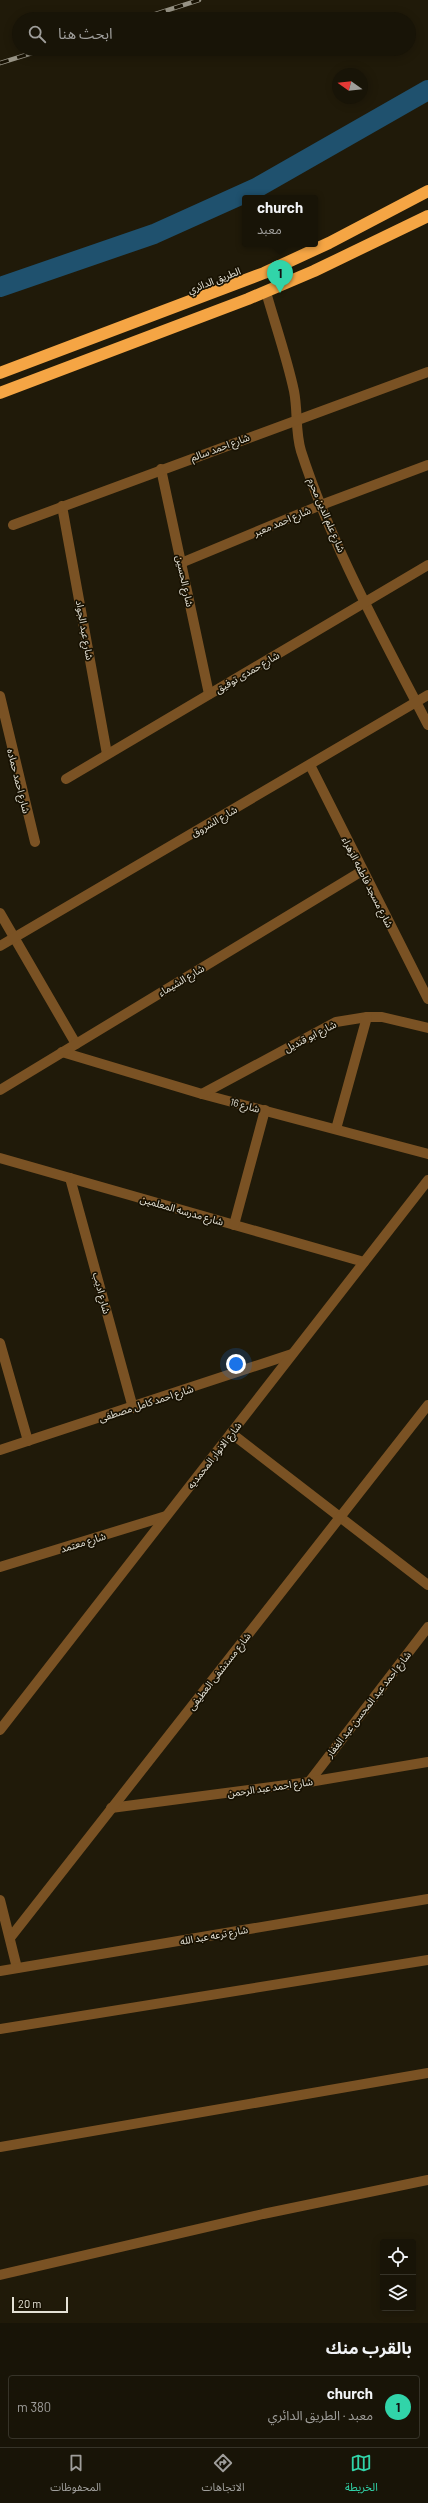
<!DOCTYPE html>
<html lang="ar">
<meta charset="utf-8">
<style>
:root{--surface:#181407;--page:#252115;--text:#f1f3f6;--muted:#9f9e9b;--line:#363328;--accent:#31d4a9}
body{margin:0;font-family:Barlow,"Noto Sans Arabic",sans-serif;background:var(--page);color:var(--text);direction:rtl}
.controls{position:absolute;right:12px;bottom:12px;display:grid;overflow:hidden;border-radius:4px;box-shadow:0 2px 10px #0003}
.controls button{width:36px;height:36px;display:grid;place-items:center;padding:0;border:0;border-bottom:1px solid var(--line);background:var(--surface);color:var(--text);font:20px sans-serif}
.compass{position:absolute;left:332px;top:68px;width:36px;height:36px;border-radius:50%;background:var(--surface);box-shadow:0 2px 10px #0003;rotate:285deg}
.scale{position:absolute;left:12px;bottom:10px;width:56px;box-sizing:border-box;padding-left:4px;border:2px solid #e5e2d6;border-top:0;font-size:11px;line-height:14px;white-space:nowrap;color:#e5e2d6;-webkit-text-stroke:3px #171102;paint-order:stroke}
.you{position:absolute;left:236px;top:1364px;width:14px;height:14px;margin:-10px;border:3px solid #fff;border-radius:50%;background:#1a73e8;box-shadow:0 0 0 6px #1a73e833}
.badge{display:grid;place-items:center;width:26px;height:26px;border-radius:50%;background:var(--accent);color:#111;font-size:13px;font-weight:700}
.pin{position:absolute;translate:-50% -33px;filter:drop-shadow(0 1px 2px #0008)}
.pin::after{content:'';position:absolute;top:21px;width:14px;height:12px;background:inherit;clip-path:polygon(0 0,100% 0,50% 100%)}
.popup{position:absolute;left:242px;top:195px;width:76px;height:52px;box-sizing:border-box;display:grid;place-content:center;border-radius:4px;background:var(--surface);filter:drop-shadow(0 1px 3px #0005);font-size:13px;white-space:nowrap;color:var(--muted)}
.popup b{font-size:15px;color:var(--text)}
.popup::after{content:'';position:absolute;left:50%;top:100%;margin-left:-8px;border:8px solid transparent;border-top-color:var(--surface)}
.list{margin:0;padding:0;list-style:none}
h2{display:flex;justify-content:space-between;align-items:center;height:52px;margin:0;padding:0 16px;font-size:17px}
h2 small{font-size:13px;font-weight:400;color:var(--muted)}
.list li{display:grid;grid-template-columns:26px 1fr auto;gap:12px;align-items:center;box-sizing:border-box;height:64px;margin:0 8px 8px;padding:0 8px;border:1px solid var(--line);border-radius:4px}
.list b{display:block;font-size:15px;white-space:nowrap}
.list p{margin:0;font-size:13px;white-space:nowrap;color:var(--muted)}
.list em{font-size:13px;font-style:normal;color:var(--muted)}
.icon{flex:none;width:22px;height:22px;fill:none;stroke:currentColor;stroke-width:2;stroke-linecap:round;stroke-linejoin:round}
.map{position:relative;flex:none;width:428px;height:2323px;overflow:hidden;direction:ltr}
.search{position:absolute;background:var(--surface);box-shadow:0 2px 10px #0003;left:12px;right:12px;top:12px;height:44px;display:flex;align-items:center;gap:10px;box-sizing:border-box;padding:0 14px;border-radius:22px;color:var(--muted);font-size:15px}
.sheet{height:124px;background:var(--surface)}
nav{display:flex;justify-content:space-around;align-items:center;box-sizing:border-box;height:56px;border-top:1px solid var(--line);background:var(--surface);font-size:11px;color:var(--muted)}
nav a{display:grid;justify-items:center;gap:2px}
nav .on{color:var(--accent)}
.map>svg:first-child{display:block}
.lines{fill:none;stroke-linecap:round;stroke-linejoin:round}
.canal{stroke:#1f516e;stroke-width:20}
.street{stroke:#7a5224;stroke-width:10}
.highway{stroke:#f5a544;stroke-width:12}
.rail-casing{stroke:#979385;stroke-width:4.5}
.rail{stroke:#171102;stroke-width:3;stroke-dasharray:9;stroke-linecap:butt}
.labels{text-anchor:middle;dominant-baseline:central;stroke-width:3.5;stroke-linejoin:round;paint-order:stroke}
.street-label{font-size:10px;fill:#e5e2d6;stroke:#171102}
</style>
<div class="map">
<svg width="428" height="2323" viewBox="0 0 428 2323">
<rect width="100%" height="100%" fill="#201a09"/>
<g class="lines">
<polyline class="canal" points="0,287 154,234 258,187 428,90"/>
<g class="street">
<path d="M266 292C275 324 287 358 294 391 298 411 295 431 301 451 332 547 382 636 428 725"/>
<polyline points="161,469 209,694"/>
<polyline points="62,506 107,754"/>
<polyline points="13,525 428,372"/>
<polyline points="181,563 321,505 428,465"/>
<polyline points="0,696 35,842"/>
<polyline points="310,765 428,999"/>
<polyline points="66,779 428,565"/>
<polyline points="0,913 76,1044"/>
<polyline points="0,946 428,695"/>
<polyline points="62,1052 202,1094 428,1154"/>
<polyline points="0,1090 362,871"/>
<polyline points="202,1094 336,1022 367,1017 382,1017 428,1028"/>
<polyline points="336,1129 367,1017"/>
<polyline points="0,1158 364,1262"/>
<polyline points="70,1178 133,1408"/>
<polyline points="234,1225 265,1110"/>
<polyline points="0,1343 28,1441"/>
<polyline points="231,1433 428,1585"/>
<polyline points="0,1450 292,1354"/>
<polyline points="0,1567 166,1516"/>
<polyline points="0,1730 428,1180"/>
<polyline points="309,1782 428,1627"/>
<polyline points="111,1808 309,1782 428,1762"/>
<polyline points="0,1900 17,1968"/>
<polyline points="10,1938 428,1405"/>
<polyline points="0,1971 428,1899"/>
<polyline points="0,2029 428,1960"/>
<polyline points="0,2147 428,2073"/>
<polyline points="0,2275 263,2214 428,2180"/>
</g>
<g class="highway">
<polyline points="0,373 264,273 329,243 428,191"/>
<polyline points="0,393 248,299 314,271 428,216"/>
</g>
<defs>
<g id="rail">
<polyline points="140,19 199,0"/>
<polyline points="0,63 45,49"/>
</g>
</defs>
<use href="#rail" class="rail-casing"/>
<use href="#rail" class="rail"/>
</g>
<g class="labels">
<g class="street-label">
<text transform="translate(214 280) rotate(-21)">الطريق الدائري</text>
<text transform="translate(220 447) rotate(-20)">شارع احمد سالم</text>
<text transform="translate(327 515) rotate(67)">شارع علم الدين محرم</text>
<text transform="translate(282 521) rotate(-23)">شارع احمد معبر</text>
<text transform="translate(185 581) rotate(78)">شارع الحسين</text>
<text transform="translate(85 630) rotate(80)">شارع عبد الجواد</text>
<text transform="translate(247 672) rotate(-30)">شارع حمدى توفيق</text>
<text transform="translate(19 781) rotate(76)">شارع احمد حماده</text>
<text transform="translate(214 821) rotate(-30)">شارع الشروق</text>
<text transform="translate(368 882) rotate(63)">شارع مسجد فاطمه الزهراء</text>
<text transform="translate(181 980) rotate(-31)">شارع الشيماء</text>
<text transform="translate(310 1036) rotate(-27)">شارع ابو قنديل</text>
<text transform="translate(245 1105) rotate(15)">شارع 16</text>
<text transform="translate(182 1210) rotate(16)">شارع مدرسه المعلمين</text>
<text transform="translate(102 1293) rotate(75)">شارع اديب</text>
<text transform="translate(146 1403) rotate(-18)">شارع احمد كامل مصطفى</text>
<text transform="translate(214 1455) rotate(-52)">شارع الانوار المحمديه</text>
<text transform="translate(83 1542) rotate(-17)">شارع معتمد</text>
<text transform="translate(219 1671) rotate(-52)">شارع مستشفى العطيفى</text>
<text transform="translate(368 1704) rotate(-52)">شارع احمد عبد المحسن عبد الغفار</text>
<text transform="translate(270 1787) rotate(-8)">شارع احمد عبد الرحمن</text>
<text transform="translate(214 1935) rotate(-10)">شارع ترعه عبد الله</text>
</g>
</g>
</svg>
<div class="controls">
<button><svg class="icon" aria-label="locate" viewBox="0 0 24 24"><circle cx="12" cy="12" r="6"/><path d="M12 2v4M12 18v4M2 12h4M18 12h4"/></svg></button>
<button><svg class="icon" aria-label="layers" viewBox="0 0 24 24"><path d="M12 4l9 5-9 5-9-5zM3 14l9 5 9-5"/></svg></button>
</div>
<svg class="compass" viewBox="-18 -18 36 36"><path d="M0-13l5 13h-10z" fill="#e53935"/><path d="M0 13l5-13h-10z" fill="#9f9e9b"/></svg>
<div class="scale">20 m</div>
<div class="you"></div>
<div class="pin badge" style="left:280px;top:293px">1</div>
<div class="popup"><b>church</b>معبد</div>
<div class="search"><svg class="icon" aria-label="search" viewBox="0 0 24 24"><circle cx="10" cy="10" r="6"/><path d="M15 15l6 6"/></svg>ابحث هنا</div>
</div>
<section class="sheet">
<h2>بالقرب منك<small></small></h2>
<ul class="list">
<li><span class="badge">1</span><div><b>church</b><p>معبد · الطريق الدائري</p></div><em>380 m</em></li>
</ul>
</section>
<nav>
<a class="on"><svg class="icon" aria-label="map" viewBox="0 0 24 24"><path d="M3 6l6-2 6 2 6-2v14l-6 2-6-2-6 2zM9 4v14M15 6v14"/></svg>الخريطة</a>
<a><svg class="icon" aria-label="directions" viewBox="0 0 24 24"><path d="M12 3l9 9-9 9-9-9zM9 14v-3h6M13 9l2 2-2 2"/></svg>الاتجاهات</a>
<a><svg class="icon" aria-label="saved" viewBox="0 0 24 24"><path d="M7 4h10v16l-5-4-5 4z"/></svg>المحفوظات</a>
</nav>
